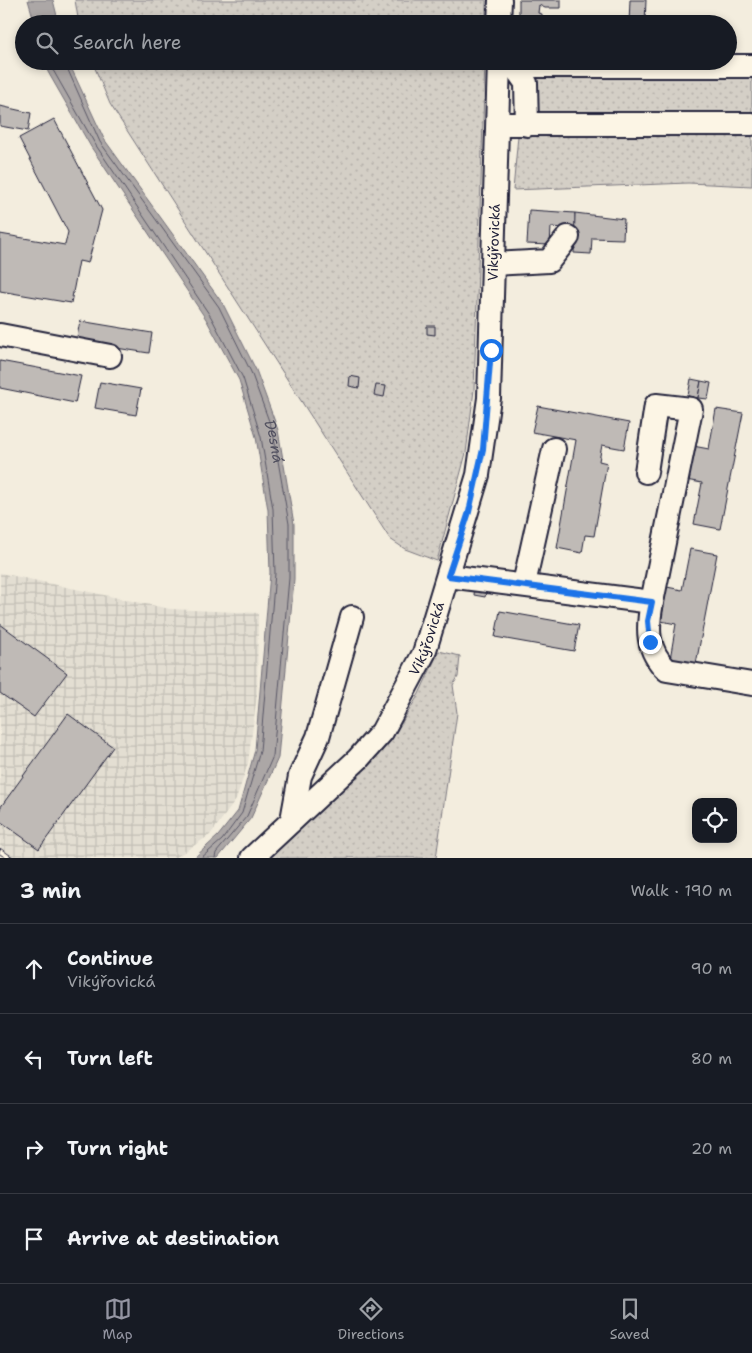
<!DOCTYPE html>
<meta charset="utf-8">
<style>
:root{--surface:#171b24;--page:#242831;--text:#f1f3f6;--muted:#9ea1a6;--line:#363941;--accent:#9495a2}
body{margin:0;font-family:"Shantell Sans",sans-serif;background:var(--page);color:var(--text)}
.controls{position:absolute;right:15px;bottom:15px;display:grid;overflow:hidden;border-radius:10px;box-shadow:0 2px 8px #0003}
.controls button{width:45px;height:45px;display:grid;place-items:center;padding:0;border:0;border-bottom:1px solid var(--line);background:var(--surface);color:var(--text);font:25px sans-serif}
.stop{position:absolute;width:15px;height:15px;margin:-11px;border:4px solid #1a73e8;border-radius:50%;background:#fff}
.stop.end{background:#1a73e8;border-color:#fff;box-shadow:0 1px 5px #0008}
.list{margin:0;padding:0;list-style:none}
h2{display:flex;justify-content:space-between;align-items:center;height:65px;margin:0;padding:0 20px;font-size:21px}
h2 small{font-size:16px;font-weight:400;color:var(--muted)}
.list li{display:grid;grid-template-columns:32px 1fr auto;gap:15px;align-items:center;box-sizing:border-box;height:90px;padding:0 20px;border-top:1px solid var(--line)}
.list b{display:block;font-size:19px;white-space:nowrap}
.list p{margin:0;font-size:16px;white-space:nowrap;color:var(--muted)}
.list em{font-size:16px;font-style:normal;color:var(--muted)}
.icon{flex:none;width:28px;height:28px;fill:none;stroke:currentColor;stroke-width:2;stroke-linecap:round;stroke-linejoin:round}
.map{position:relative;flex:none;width:752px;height:858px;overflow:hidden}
.search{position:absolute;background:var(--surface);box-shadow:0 2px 8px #0003;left:15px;right:15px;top:15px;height:55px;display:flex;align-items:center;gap:12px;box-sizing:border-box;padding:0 18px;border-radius:28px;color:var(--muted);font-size:19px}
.sheet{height:425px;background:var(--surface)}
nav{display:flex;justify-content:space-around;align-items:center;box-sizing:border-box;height:70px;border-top:1px solid var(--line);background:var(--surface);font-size:14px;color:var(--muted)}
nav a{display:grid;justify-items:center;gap:2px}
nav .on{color:var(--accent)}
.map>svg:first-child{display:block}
.industrial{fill:url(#industrial-grid)}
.grass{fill:url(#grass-dots);stroke:#7b7880}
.water{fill:#aca7a6;stroke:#75727b}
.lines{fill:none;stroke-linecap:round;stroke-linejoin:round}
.shore{stroke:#595766;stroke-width:1}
.building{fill:#bfbab6;stroke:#22223b}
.minor-casing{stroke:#22223b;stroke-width:26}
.minor{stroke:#fcf5e5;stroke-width:22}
.rail-casing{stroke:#22223b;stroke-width:5.5}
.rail{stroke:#fcf5e5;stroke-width:4;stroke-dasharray:11;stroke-linecap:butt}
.route{stroke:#1a73e8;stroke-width:6}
.labels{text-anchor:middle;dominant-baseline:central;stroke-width:4;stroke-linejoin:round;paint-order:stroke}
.street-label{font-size:14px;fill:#22223b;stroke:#fcf5e5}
.water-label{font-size:15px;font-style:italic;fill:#525160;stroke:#fcf5e5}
</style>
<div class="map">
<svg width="752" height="858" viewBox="0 0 752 858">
<defs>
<pattern id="industrial-grid" width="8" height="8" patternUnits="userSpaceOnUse" patternTransform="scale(1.25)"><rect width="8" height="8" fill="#e3ded2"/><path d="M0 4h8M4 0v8" fill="none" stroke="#c2beb5"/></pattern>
<pattern id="grass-dots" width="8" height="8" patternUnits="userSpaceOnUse" patternTransform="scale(1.25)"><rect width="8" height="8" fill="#d4cfc6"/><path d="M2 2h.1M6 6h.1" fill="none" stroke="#b6b1ab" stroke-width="1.8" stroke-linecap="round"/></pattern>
</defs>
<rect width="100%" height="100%" fill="#f3edde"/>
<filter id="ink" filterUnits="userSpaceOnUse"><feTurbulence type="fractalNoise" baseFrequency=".02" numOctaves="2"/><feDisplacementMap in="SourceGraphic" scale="10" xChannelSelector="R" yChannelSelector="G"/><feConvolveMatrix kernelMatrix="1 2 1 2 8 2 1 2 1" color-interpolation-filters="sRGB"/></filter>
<g filter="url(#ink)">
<polygon class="industrial" points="0,573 170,609 258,613 257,695 248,763 236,800 210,835 175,858 0,858"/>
<g class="grass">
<polygon points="75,0 486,0 486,24 79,24"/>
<polygon points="92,61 485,61 474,390 466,453 437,561 405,549 390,539 110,104"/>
<polygon points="752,72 752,186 688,183 513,190 519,125 527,73"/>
<polygon points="439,651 460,656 458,677 453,685 457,713 436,858 267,858 353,779 392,739 419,694"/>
</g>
<g class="water">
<polygon points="28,0 53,0 59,24 35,24"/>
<polygon points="45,61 68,61 104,139 223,304 256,370 278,430 294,524 294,579 278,758 251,818 218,858 194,858 218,836 238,811 255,750 270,573 268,510 256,437 239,380 206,319 91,147 48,72"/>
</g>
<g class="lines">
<g class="shore">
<polyline points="50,61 53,70 95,144 211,317 243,378 261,437 273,509 275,573 260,751 242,813 222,840 201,858"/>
<path id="s1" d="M64 61 100 142 219 307 251 372 273 432 289 524V578L273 756 247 816 216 853 215 858"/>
</g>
</g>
<g class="building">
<polygon points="519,0 561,0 561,8 545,8 539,5 538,13 542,14 542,24 519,24"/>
<polygon points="630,0 646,0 645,24 629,24"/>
<polygon points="0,106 31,113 28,131 0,126"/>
<polygon points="54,119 102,210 88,263 79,261 71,303 0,291 0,234 65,245 68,232 19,138"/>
<polygon points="529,210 575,213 576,229 551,227 550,245 527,244"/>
<polygon points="575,213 624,219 623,239 592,238 591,254 574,253"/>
<polygon points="80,321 152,333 149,353 76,342"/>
<polygon points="427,326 435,326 435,335 427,334"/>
<polygon points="0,361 81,376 75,403 0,388"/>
<polygon points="350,376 360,378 359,388 349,386"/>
<polygon points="691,379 701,381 698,398 688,396"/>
<polygon points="701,381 711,383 708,399 698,398"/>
<polygon points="100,382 141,389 136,415 95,408"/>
<polygon points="376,385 386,386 384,397 374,395"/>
<polygon points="538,406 629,423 624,449 602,445 599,461 607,463 594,536 585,535 582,553 557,548 576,440 532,432"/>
<polygon points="716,409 743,413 720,529 694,524 702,483 686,480 693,446 709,449"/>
<polygon points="690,549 717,554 695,669 669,665 676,624 661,621 667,587 682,590"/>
<polygon points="475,586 487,588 485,597 474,595"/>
<polygon points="500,611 579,625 574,651 495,637"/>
<polygon points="0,624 67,673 34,717 0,693"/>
<polygon points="68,714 113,747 39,849 0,821 0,808"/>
</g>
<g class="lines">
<defs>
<g id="minor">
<polyline points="499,24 500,0"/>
<polyline points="499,66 752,66"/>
<polyline points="514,66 526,83 527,125"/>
<polyline points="498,124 752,124"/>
<polyline points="494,264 549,261 568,237"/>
<polyline points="0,335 110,356"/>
<polyline points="448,576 652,602 691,409 656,405 646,472"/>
<polyline points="524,584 554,449"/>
<path d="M652 602C647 628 646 650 667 670L752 684"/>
<polyline points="292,820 300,776 318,737 352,617"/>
<path id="s2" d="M252 858 358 759 382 732 424 653 478 475 489 398 499 61"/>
</g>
</defs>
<use href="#minor" class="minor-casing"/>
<use href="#minor" class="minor"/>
<defs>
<polyline id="rail" points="0,851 10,858"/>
</defs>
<use href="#rail" class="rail-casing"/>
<use href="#rail" class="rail"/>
</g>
</g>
<g class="lines" filter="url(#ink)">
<polyline class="route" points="491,350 483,449 469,512 448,576 652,602 648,621 650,642"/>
</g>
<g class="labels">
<g class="street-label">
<text stroke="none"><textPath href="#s2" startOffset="690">Vikýřovická</textPath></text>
<text stroke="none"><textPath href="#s2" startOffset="285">Vikýřovická</textPath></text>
</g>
<g class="water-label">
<text stroke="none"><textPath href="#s1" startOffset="438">Desná</textPath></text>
</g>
</g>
</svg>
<div class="controls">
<button><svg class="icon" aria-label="locate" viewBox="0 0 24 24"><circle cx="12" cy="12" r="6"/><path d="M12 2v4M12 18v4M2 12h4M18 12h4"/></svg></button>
</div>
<div class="stop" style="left:491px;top:350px"></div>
<div class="stop end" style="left:650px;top:642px"></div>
<div class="search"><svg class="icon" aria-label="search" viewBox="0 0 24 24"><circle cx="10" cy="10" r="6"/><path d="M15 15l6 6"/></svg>Search here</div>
</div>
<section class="sheet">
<h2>3 min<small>Walk · 190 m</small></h2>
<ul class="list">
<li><svg class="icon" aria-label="ahead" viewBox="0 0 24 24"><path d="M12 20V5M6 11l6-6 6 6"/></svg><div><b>Continue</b><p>Vikýřovická</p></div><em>90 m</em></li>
<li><svg class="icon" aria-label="left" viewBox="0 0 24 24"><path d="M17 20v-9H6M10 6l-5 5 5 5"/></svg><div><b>Turn left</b></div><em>80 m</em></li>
<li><svg class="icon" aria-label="right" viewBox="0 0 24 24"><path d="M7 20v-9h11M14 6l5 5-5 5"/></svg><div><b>Turn right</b></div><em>20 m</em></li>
<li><svg class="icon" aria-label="arrive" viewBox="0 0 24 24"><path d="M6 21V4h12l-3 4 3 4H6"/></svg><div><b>Arrive at destination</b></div></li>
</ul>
</section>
<nav>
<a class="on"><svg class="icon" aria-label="map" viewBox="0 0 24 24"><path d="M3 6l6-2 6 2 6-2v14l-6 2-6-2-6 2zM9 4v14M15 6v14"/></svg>Map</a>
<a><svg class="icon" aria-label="directions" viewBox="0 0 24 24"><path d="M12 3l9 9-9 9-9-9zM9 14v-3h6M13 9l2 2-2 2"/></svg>Directions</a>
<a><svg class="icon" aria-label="saved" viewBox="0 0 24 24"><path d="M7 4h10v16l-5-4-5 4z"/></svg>Saved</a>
</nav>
